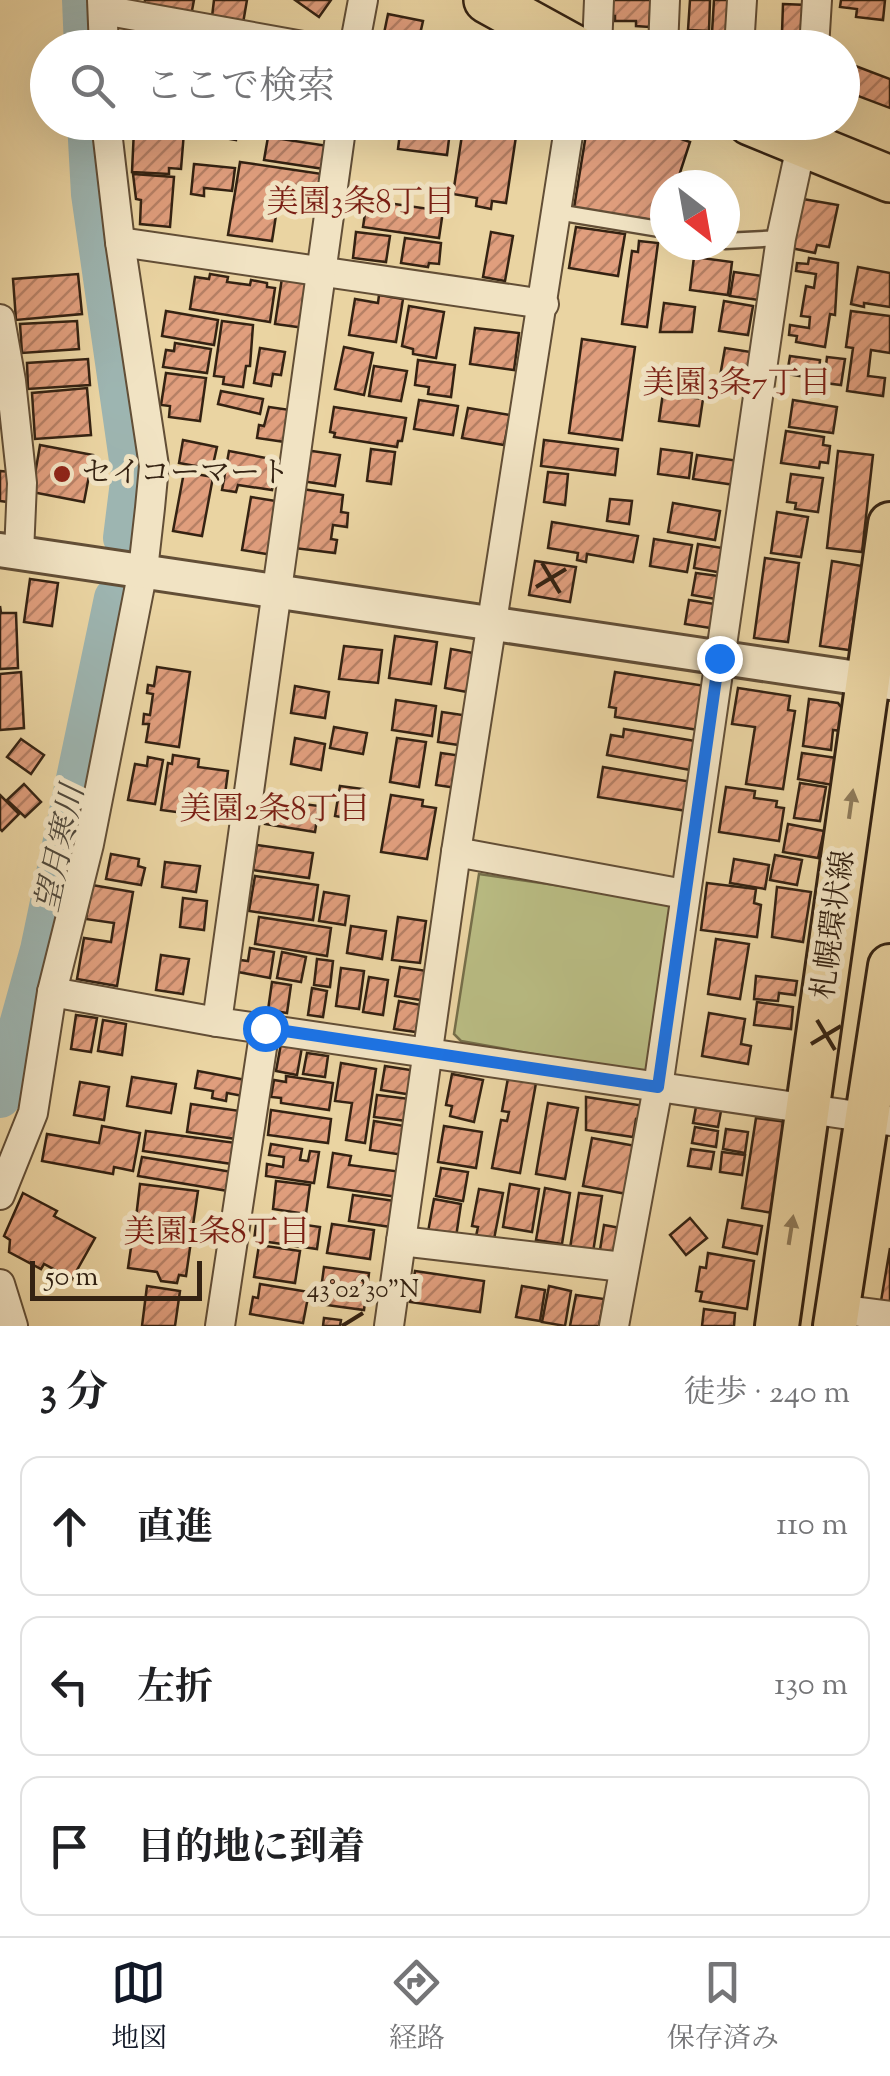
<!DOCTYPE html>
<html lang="ja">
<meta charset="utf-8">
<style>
:root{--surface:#fff;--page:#f2f2f2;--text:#202124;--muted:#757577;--line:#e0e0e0;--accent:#111827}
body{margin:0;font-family:"Sorts Mill Goudy","Noto Serif JP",serif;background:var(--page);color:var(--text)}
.compass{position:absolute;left:650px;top:170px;width:90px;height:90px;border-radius:50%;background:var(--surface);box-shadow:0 10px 40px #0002;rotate:149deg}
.scale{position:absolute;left:30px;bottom:25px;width:172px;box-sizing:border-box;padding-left:10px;border:5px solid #342212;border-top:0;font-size:28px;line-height:35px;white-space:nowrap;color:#342212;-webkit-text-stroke:8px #f1e3c3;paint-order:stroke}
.stop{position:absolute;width:30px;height:30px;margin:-22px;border:8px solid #1a73e8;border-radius:50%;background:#fff}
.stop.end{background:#1a73e8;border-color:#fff;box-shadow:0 2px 10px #0008}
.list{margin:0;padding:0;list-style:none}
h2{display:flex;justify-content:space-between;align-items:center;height:130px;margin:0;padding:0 40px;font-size:42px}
h2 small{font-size:32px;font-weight:400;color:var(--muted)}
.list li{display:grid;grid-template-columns:65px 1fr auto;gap:30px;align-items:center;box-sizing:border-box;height:140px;margin:0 20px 20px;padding:0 20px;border:2px solid var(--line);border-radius:20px}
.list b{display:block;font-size:38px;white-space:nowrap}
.list em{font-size:32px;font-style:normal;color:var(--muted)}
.icon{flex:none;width:55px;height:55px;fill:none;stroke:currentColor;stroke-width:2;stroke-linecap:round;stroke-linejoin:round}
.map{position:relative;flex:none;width:890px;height:1326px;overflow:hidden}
.search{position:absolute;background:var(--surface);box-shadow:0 10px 40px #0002;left:30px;right:30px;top:30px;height:110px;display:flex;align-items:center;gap:25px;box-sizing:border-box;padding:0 35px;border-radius:55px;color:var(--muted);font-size:38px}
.sheet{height:610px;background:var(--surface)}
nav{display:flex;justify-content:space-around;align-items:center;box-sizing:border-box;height:140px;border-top:2px solid var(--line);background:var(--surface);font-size:28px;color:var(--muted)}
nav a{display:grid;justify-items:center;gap:5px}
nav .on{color:var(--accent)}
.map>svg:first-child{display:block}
.green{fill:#b9bc83;stroke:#766f4a;stroke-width:2.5}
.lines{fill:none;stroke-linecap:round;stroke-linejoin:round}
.river{stroke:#9db5b1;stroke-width:42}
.building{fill:url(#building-hatch);stroke:#342212;stroke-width:2.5}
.service-casing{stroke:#624e36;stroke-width:19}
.minor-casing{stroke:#624e36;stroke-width:32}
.tertiary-casing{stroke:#624e36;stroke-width:38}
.primary-casing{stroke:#342212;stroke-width:48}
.trunk-casing{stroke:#342212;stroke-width:50}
.service{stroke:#f1e3c3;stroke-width:14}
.minor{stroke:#f1e3c3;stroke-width:28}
.tertiary{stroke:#f1e3c3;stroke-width:32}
.primary{stroke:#ead4a2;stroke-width:42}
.trunk{stroke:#ead4a2;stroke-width:45}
.oneway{fill:#8f7b5a}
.route{stroke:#1a73e8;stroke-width:12}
.ticks{fill:none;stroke:#342212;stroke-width:4}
.poi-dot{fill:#8f2418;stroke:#f1e3c3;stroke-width:4}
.labels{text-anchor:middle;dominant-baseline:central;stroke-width:10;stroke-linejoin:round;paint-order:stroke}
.poi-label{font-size:30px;fill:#342212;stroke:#f1e3c3;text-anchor:start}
.street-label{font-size:30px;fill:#342212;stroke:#f1e3c3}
.neighbourhood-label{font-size:32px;fill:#7a1f14;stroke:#f1e3c3}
.water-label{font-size:32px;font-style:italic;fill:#4e473a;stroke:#f1e3c3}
.ticks-label{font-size:25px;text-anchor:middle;fill:#342212;stroke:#f1e3c3;stroke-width:10;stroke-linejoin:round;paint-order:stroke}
</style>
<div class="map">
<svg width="890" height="1326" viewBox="0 0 890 1326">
<defs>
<pattern id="building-hatch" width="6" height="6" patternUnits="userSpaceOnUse" patternTransform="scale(2.5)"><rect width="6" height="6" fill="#e09e7d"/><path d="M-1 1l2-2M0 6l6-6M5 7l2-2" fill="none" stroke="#b68065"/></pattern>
</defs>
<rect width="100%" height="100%" fill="#ead4a2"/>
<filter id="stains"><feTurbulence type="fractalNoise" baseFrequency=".002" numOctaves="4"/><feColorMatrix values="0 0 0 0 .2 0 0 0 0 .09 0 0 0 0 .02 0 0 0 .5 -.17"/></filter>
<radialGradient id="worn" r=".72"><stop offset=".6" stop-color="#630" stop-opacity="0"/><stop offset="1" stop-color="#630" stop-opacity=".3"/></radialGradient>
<polygon class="green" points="479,874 673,902 653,1070 645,1074 461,1041 454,1034"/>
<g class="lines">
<g class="river">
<polyline points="83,0 85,48"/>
<polyline points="88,122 92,194 132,474 124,538"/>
<polyline points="0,1097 41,950 115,598"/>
</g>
</g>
<g class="building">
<polygon points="145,0 194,0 190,21 143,13"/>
<polygon points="214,0 247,0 242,29 211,25"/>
<polygon points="295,0 331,0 319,17"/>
<polygon points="608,0 651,0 649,27 636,26 636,21 615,21 615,16 607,16"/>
<polygon points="690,0 710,0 709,31 688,30"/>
<polygon points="714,0 734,0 732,34 712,33"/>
<polygon points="841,0 885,0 883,20 856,17 857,9 840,7"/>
<polygon points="783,4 808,5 806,34 782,33"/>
<polygon points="388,14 423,21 417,48 381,48"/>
<polygon points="135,25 165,28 162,48 132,48"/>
<polygon points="703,36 735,38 734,48 702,48"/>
<polygon points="758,40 800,42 800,48 757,48"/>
<polygon points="845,62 890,79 890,108 842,90"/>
<polygon points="203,122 239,122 236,140 201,134"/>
<polygon points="464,122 543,122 543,126 518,123 506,203 492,201 491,209 476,206 477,198 453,194"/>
<polygon points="588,122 632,122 690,142 676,185 665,185 665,222 574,208"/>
<polygon points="401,125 450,131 447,155 398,149"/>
<polygon points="134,129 184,132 181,169 169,168 169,174 132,172"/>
<polygon points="268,137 328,146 324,169 264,160"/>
<polygon points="240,162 322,174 318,202 279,196 272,241 228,235"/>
<polygon points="194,164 235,168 232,191 204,188 204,196 191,194"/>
<polygon points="133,174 174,177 170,227 140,224 141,200 136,199"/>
<polygon points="803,199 838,205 829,247 817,245 815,253 791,248"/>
<polygon points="367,200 443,211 439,238 363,227"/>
<polygon points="576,227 625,234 618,276 569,268"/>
<polygon points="356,232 390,236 386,262 353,258"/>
<polygon points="491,232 513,236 505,281 483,277"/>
<polygon points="405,238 441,243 439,264 429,263 428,267 401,263"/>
<polygon points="639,241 658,243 647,327 622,324 632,251 638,252"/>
<polygon points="694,257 732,262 728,295 690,290"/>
<polygon points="809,258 838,263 835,315 830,314 825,347 796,342 797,336 789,335 790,325 809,328 810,317 801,316 806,286 814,288 816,274 796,271 797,263 808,264"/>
<polygon points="858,267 890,273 890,307 864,303 864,307 851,304"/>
<polygon points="734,272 770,277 766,301 730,296"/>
<polygon points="78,274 82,314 16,320 13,279"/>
<polygon points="210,274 228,277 227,282 250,285 251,280 267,283 267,287 275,288 270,322 190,309 195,277 209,279"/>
<polygon points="282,278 312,282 305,328 275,324"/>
<polygon points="379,295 403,299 396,342 349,335 355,299 378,303"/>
<polygon points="724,301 753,306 748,335 719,331"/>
<polygon points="664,303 695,307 692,332 660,332"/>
<polygon points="409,306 444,312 436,358 413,354 413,349 402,346"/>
<polygon points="166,311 218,320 214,345 162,336"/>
<polygon points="851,311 890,316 890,353 871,350 868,376 885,378 883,396 847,391 853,348 846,347"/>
<polygon points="77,321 79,349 22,353 20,324"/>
<polygon points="222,321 253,325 250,366 246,366 243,387 223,384 224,377 214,376"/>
<polygon points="475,328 519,333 514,370 470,364"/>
<polygon points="582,339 635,347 622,440 569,433"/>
<polygon points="175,343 211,349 207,373 163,367 166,350 174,351"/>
<polygon points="344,347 373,353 364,395 335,389"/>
<polygon points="260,348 285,352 281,375 273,374 271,386 254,383"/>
<polygon points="725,348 757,353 751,387 719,382"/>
<polygon points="790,356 820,360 818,379 787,374"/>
<polygon points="827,357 845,359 841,385 824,383"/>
<polygon points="88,359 90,385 28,389 27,363"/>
<polygon points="418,360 455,365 451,397 428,394 429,387 415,385"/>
<polygon points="374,366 407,371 401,401 369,396"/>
<polygon points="166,373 206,378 200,421 169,417 170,406 161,405"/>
<polygon points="87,388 91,435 35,439 32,393"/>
<polygon points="221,391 263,399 260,414 218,404"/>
<polygon points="663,393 703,399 699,426 659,421"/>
<polygon points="419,400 458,406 453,435 414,429"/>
<polygon points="793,400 837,407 833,433 789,427"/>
<polygon points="269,407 290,410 285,442 257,438 259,425 264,426"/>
<polygon points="334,407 406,418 402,441 398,441 397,447 334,437 335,433 330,432"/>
<polygon points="468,408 510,415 504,445 462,438"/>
<polygon points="786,431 824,437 823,445 830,446 828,463 820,462 819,468 781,463"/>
<polygon points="183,440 217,447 212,469 179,463"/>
<polygon points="544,440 618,449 615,475 541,466"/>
<polygon points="40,445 93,455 84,502 32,492"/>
<polygon points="371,449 395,452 391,484 367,481"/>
<polygon points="661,449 692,453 689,478 658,474"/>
<polygon points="305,450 340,455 335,486 301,481"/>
<polygon points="229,451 277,460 272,490 238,485 236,492 222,490"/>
<polygon points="838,451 873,455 862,552 827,548"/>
<polygon points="697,455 739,461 735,485 693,479"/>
<polygon points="0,471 11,472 8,502 0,501"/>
<polygon points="184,472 213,477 202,536 173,531"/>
<polygon points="548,472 568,474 565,505 544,502"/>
<polygon points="791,474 823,478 818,512 795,509 796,503 787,502"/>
<polygon points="302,489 343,495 341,512 348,513 347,527 333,525 331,539 337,540 335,553 294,548"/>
<polygon points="251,497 282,502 273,555 242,550"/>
<polygon points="610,499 632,501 629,524 607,521"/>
<polygon points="673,503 720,511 715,540 668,532"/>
<polygon points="777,512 808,517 801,557 771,553"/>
<polygon points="552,522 638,536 633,562 587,554 586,562 577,560 578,553 548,548"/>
<polygon points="654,539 692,545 687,572 650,566"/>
<polygon points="698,544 728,549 723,573 694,568"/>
<polygon points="765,558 799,563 788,642 754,638"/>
<polygon points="535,561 576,567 570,602 529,595"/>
<polygon points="832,561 862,566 849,650 820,646"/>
<polygon points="696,573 726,577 722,600 692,595"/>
<polygon points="30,579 58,583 52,626 24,622"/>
<polygon points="689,600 721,605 717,629 685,624"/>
<polygon points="0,606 1,613 16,613 18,668 0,669"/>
<polygon points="395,636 437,642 431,684 389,678"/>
<polygon points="344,646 382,650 378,683 339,679"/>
<polygon points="451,649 484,655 478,694 445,688"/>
<polygon points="157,667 190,672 179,747 146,742 149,724 143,724 144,714 150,715 153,694 147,693 148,685 154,686"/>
<polygon points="21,672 24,728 0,730 0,674"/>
<polygon points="615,672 712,687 705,731 615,717 616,708 609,707"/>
<polygon points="295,686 329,692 325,718 291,713"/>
<polygon points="738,688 790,696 788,710 795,711 783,789 746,784 755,727 732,724"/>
<polygon points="809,699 838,703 844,711 842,731 833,730 831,750 803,746"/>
<polygon points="396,700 436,706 432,736 392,730"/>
<polygon points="442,712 476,717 472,747 438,742"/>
<polygon points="334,727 367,733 363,754 330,748"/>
<polygon points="624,729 701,742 696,771 607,755 611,735 623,737"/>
<polygon points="295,738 325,744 321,770 291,764"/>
<polygon points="397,738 426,742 419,787 390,782"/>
<polygon points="21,739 44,755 31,774 7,757"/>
<polygon points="441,753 469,757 464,789 436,785"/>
<polygon points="802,753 844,759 839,786 798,779"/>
<polygon points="173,755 199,759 198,767 228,771 222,818 161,810 168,763 172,764"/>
<polygon points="148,757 163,760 155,804 128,800 135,764 147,766"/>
<polygon points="603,767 692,782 687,811 598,797"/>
<polygon points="800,783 826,787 820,821 794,818"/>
<polygon points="24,784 41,802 25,817 7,800"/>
<polygon points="340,786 363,789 358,820 335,816"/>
<polygon points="726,787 755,791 754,798 777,801 776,807 784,808 779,841 719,832"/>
<polygon points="0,795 19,814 2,831 0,829"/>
<polygon points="391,795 423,800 422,806 436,808 427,859 381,852"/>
<polygon points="288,802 319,806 315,832 265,824 267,811 275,813"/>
<polygon points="788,824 824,831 818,858 783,852"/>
<polygon points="257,845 313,853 309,878 253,870"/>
<polygon points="111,854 139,859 138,866 145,868 141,885 106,879"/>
<polygon points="775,855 802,860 797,885 770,880"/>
<polygon points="734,859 769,865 765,889 730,883"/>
<polygon points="165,862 200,866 196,892 162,887"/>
<polygon points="255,876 318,885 313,920 249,911"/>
<polygon points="707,883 756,889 754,903 761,905 757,937 701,930"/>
<polygon points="92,885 133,892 117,986 77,979 84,938 111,942 114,923 86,919"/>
<polygon points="777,887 811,892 803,942 772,937"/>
<polygon points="324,892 349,896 345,925 319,921"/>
<polygon points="183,898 207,901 204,930 180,927"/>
<polygon points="259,917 331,928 327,956 255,944"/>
<polygon points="398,917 426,921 420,963 392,960"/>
<polygon points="351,926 386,931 382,959 347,953"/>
<polygon points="716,939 749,944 740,999 708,994"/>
<polygon points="250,948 274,952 270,978 238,972 240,960 248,961"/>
<polygon points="282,952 306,957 301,982 277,978"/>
<polygon points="161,955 189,959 183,994 156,990"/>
<polygon points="317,959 333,961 330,987 314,985"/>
<polygon points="400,967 427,971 427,1001 395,996"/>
<polygon points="341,968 364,971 359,1009 336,1006"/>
<polygon points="756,976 797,981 795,995 779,993 778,1001 754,999"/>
<polygon points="369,977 388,980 383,1015 363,1012"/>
<polygon points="272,982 291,985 287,1013 268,1010"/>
<polygon points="312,988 327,991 323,1017 308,1015"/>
<polygon points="399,1001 421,1005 416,1032 394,1029"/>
<polygon points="757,1002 793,1007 791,1029 754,1025"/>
<polygon points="709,1013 745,1019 741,1044 751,1046 748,1064 702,1056"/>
<polygon points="76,1015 97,1018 91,1052 71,1049"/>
<polygon points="103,1020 126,1024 122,1055 98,1051"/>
<polygon points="281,1044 302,1047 297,1075 276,1071"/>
<polygon points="307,1053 328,1056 325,1077 303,1074"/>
<polygon points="341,1063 376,1069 365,1143 346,1140 352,1103 335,1101"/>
<polygon points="385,1066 423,1072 419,1096 381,1090"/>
<polygon points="198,1071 246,1080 243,1096 227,1093 226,1101 212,1098 213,1091 195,1088"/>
<polygon points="452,1074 483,1080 474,1122 450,1116 452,1106 446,1105"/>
<polygon points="286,1076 333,1083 329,1110 281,1103 281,1098 271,1097 274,1080 286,1082"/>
<polygon points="132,1077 176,1084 171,1113 127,1106"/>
<polygon points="508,1078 536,1083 520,1173 492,1168 501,1120 507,1121 509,1112 502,1111"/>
<polygon points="80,1082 109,1087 104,1120 74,1115"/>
<polygon points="377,1095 418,1100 415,1122 374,1117"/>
<polygon points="586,1097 645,1106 643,1121 636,1119 633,1137 586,1130"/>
<polygon points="548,1103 578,1108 565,1179 536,1174"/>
<polygon points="191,1104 240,1111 236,1139 187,1132"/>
<polygon points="696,1107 721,1111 718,1127 693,1123"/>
<polygon points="271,1110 331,1119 328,1143 268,1135"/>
<polygon points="756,1118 787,1122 773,1213 742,1208"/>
<polygon points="374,1121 416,1128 411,1156 370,1150"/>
<polygon points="102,1126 140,1133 133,1171 114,1167 113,1174 42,1161 47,1134 99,1143"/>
<polygon points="444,1126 482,1132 476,1168 438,1162"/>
<polygon points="695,1127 718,1131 716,1147 692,1143"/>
<polygon points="726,1129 748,1132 745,1153 723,1149"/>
<polygon points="146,1131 236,1143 232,1164 143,1151"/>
<polygon points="592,1138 641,1147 632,1195 583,1186"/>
<polygon points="271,1144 302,1149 300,1160 308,1161 310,1151 319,1152 314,1183 266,1176 267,1164 283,1167 284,1157 269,1155"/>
<polygon points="691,1149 714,1152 711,1169 688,1166"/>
<polygon points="722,1152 745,1155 742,1175 720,1172"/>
<polygon points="333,1153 351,1156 349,1165 402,1172 398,1197 328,1187"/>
<polygon points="142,1157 232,1172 228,1191 138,1176"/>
<polygon points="441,1168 468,1172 463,1201 436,1196"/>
<polygon points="276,1181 310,1185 306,1214 273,1209"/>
<polygon points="140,1184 198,1191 193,1225 185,1224 184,1234 170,1233 170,1227 162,1226 163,1221 136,1218"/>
<polygon points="510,1184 539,1189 532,1232 503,1227"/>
<polygon points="545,1188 570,1193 562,1244 536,1240"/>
<polygon points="479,1189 503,1193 494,1239 476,1236 478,1227 472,1226"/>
<polygon points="23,1193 57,1211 54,1216 95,1238 72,1279 44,1264 41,1269 9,1252 10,1240 4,1236"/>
<polygon points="579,1193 602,1196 593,1252 570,1248"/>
<polygon points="353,1195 395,1201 391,1227 349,1221"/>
<polygon points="434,1199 461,1204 456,1237 428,1232"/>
<polygon points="257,1218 320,1227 317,1249 254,1240"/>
<polygon points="690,1218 707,1238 686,1255 670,1235"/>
<polygon points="728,1220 762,1226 757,1254 723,1247"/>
<polygon points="332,1224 374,1230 370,1259 327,1253"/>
<polygon points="604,1225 626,1229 622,1259 599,1256"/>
<polygon points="133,1234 191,1241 186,1276 179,1275 177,1283 161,1281 157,1272 128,1268"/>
<polygon points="259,1245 300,1251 295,1283 254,1277"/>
<polygon points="890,1248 890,1303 881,1301"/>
<polygon points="708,1253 754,1261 747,1309 700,1301 702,1292 696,1291 700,1267 706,1268"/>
<polygon points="324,1267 369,1273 364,1310 319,1304"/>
<polygon points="415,1271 484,1281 480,1312 410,1302"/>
<polygon points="260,1284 309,1292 303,1323 250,1314 253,1297 258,1298"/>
<polygon points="147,1286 180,1291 175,1326 142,1326"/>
<polygon points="522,1286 545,1290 540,1321 516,1317"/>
<polygon points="549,1286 571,1291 565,1326 542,1322"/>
<polygon points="576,1295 604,1299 599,1326 570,1326"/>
<polygon points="704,1309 735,1313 734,1326 702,1326"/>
<polygon points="324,1318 341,1320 340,1326 323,1326"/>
</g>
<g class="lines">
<defs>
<g id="service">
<polyline points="557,212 665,230"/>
<polyline points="725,241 781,238"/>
</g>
<g id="minor">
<polyline points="102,0 104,48"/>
<polyline points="103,10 314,48"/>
<polyline points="354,48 363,0"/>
<polyline points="597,48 599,0"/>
<polyline points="663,48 665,0"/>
<polyline points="739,48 742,0"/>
<polyline points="814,48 817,0"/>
<polyline points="120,242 544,304"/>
<polyline points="0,319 11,381 22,483 19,553"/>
<polyline points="456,852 684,894"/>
<polyline points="52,992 217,1022 890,1121"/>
<polyline points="217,1022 342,122"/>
<polyline points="0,1195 33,1113 52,992 89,844 143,570 150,508 154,466 120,242 106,122"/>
<polyline points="401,1241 623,1267"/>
<polyline points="0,1284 13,1326"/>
<polyline points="838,1309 890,1316"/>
<polyline points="220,1326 265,1028"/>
<polyline points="389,1326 456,852 570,122"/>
<polyline points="614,1326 658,1087 781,238 805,128"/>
</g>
<polyline id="tertiary" points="0,550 890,683"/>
<g id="primary">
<polyline points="777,1326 890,524"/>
<polyline points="835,1326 890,966"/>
</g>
<g id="trunk">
<polyline points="487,0 574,48"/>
<polyline points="750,122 890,179"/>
</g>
</defs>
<use href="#service" class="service-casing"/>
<use href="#minor" class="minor-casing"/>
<use href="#tertiary" class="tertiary-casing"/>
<use href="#primary" class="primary-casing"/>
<use href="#trunk" class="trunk-casing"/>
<use href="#service" class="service"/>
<use href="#minor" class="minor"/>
<use href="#tertiary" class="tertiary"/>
<use href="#primary" class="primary"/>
<use href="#trunk" class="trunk"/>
</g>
<defs><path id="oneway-solid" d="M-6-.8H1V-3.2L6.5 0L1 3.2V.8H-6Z" transform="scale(2.5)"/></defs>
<g class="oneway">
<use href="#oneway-solid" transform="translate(851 804) rotate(-82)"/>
<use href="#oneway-solid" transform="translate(791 1230) rotate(-81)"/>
</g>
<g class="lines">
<polyline class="route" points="265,1028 658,1087 719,658"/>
</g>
<path class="ticks" d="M542 563 560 593M536 587 566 569M817 1020 835 1050M811 1044 841 1026M342 1326 363 1313"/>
<circle class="poi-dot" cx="62" cy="474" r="10"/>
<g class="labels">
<g class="poi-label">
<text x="82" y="474">セイコーマート</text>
</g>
<g class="street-label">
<text transform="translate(835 925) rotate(-82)">札幌環状線</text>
</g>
<g class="neighbourhood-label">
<text x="361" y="204">美園3条8丁目</text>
<text x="737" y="385">美園3条7丁目</text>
<text x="275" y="811">美園2条8丁目</text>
<text x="217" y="1234">美園1条8丁目</text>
</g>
<g class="water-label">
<text transform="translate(62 849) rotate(-78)">望月寒川</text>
</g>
</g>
<g class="ticks-label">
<text x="363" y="1297">43°02'30"N</text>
</g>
<rect width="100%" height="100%" filter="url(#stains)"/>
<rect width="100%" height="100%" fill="url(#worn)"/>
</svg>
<svg class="compass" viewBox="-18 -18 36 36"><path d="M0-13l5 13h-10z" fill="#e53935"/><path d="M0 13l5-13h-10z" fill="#757577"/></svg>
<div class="scale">50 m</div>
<div class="stop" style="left:265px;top:1028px"></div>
<div class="stop end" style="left:719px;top:658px"></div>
<div class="search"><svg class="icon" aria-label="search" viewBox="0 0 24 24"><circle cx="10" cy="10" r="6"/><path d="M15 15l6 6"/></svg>ここで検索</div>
</div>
<section class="sheet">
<h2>3 分<small>徒歩 · 240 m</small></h2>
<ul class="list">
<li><svg class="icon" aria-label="ahead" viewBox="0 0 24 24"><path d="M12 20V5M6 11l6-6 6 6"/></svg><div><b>直進</b></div><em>110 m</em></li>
<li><svg class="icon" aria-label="left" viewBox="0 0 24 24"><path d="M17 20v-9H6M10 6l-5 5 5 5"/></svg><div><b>左折</b></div><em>130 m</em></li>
<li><svg class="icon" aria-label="arrive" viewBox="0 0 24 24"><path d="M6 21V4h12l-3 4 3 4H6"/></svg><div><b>目的地に到着</b></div></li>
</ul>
</section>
<nav>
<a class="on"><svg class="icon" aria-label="map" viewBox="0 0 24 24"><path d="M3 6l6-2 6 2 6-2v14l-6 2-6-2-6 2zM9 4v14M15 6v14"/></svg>地図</a>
<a><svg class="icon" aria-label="directions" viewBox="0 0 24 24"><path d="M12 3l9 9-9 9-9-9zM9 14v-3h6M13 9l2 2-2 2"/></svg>経路</a>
<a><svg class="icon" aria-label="saved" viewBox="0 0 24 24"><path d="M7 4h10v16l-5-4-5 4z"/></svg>保存済み</a>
</nav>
